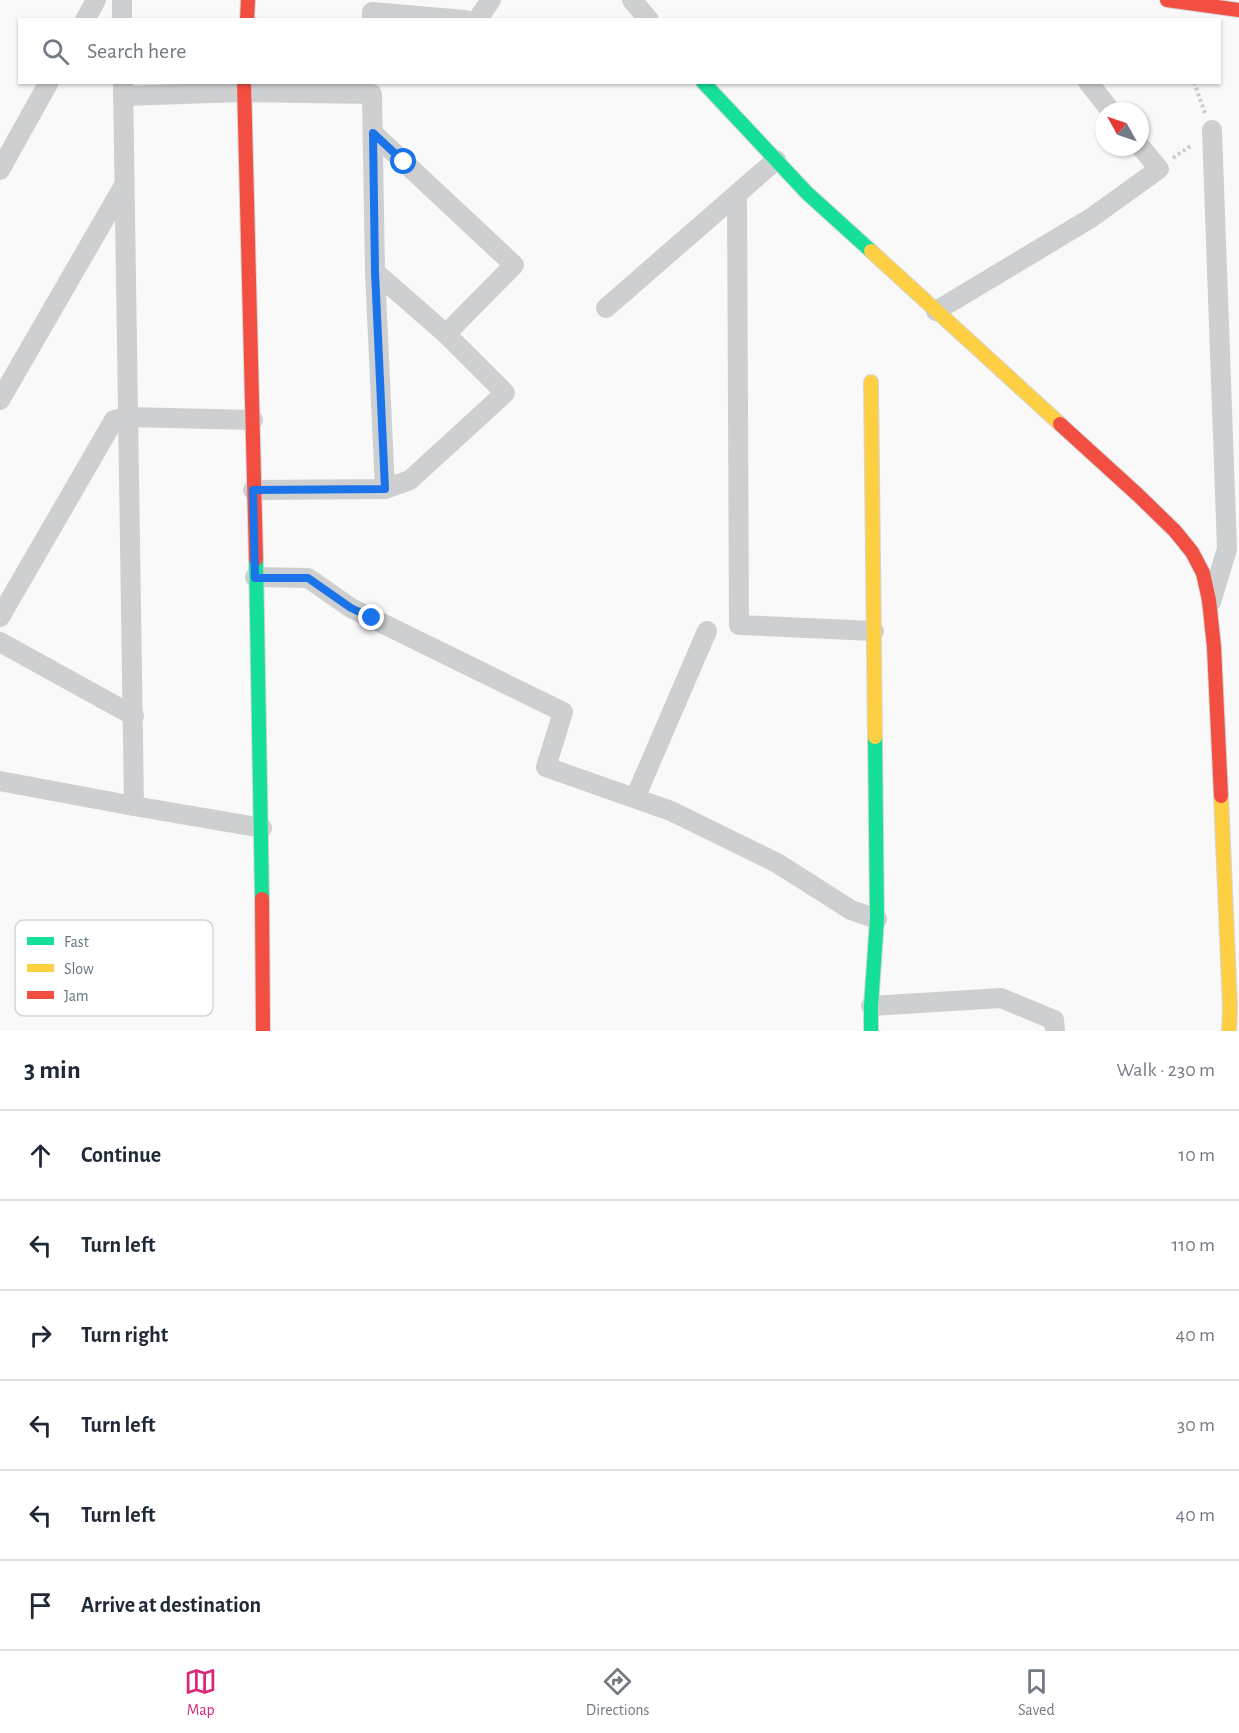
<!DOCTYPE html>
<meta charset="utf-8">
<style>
:root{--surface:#fff;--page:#f6f6f7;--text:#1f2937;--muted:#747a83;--line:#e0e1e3;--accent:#db2777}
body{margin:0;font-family:"Alegreya Sans",sans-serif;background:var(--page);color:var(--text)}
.compass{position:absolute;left:1095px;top:102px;width:54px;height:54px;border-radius:50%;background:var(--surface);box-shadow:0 2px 4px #0004;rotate:310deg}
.stop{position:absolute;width:18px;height:18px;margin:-14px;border:4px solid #1a73e8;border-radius:50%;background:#fff}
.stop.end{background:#1a73e8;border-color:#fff;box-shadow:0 2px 6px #0008}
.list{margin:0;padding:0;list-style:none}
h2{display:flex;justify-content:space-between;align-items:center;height:78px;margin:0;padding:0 24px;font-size:26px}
h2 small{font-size:20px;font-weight:400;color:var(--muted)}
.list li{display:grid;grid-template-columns:39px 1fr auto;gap:18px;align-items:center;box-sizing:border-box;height:90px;padding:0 24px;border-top:2px solid var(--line)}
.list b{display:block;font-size:22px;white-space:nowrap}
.list em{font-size:20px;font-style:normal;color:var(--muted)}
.icon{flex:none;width:33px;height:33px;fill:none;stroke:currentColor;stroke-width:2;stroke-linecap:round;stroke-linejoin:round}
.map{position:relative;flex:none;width:1239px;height:1031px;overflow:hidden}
.search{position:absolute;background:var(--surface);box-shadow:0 2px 4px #0004;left:18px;right:18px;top:18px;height:66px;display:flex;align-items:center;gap:15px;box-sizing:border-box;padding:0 21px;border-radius:0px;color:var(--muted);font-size:22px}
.sheet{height:618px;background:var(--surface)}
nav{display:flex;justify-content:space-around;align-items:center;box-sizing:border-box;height:84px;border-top:2px solid var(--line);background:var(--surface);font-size:16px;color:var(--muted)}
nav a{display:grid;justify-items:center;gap:3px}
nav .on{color:var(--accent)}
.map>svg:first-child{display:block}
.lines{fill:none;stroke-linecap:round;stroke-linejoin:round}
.fast-casing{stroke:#d5d6d7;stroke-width:16}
.slow-casing{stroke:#d5d6d7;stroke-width:16}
.jam-casing{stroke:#d5d6d7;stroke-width:16}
.path{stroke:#cbcccd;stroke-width:4;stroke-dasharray:3 3;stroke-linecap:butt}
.street{stroke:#cecfd0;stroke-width:20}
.fast{stroke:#16e098;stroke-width:14}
.slow{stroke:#ffcf43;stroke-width:14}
.jam{stroke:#f24e42;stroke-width:14}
.route{stroke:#1a73e8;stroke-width:8}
.key{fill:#fff;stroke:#d1d6da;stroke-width:1.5}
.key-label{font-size:16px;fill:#657683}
</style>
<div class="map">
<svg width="1239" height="1031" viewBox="0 0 1239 1031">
<rect width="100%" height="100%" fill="#f9f9f9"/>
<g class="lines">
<defs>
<g id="fast">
<polyline points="703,82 807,193 871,251"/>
<polyline points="256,559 262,899"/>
<polyline points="871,1031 871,1006 877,919 875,737"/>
</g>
<g id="slow">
<polyline points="871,251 1060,424"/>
<polyline points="871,382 875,737"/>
<polyline points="1221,796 1230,1007 1229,1031"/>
</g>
<g id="jam">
<polyline points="1167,0 1239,10"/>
<polyline points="247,20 248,0"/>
<polyline points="244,82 256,559"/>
<polyline points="1060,424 1138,495 1175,531 1192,552 1203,573 1209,600 1214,647 1221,796"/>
<polyline points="262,899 263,1031"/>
</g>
</defs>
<use href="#fast" class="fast-casing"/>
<use href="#slow" class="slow-casing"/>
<use href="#jam" class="jam-casing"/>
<g class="path">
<polyline points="1194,82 1205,113"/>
<polyline points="1173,158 1192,145"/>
</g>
<g class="street">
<polyline points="122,0 122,20"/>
<polyline points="632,0 649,20"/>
<polyline points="85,20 96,0"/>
<polyline points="372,20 372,12 465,20"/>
<polyline points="477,20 491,0"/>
<polyline points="123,82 134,806"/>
<polyline points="1088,82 1111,111"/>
<polyline points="123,96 244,92 372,94 375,272 385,489"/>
<polyline points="373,133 514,265 446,334"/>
<polyline points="0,170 49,82"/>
<polyline points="737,194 739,625 874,631"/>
<polyline points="606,308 776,160"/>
<polyline points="936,311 1091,218 1159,169 1140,146"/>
<polyline points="0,400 123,187"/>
<polyline points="253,490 385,489 410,480 505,393 446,334 375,272"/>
<polyline points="255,577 308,578 351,608 563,712 546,767 671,811 777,863 851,910 877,919"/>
<polyline points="1211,602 1227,549 1212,130"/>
<polyline points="0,617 114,420 128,417 253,420"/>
<polyline points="0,642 134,716"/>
<polyline points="0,781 134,806 262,828"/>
<polyline points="635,798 707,631"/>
<polyline points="871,1006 1001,998 1054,1020 1055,1031"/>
</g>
<use href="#fast" class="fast"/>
<use href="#slow" class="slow"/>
<use href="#jam" class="jam"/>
</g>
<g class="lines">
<polyline class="route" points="372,618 351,608 308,578 255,578 253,490 385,489 375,272 373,133 404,162"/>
</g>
<rect x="15" y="920" width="198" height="96" rx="9" class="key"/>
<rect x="27" y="937" width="27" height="8" fill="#16e098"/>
<rect x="27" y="964" width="27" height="8" fill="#ffcf43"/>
<rect x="27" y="991" width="27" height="8" fill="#f24e42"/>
<g class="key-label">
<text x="64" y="947">Fast</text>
<text x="64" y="974">Slow</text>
<text x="64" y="1001">Jam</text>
</g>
</svg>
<svg class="compass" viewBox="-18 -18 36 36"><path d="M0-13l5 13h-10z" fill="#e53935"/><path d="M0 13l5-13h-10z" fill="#747a83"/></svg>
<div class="stop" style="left:404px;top:162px"></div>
<div class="stop end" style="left:372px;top:618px"></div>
<div class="search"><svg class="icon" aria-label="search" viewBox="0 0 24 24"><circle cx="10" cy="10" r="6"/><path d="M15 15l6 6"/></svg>Search here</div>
</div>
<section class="sheet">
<h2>3 min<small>Walk · 230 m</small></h2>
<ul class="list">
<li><svg class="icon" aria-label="ahead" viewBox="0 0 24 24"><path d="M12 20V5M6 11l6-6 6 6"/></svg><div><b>Continue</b></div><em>10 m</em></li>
<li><svg class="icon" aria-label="left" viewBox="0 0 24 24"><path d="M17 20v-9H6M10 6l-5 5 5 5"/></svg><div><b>Turn left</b></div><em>110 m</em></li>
<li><svg class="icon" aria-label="right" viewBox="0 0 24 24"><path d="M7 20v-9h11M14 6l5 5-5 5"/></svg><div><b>Turn right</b></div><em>40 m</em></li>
<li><svg class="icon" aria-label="left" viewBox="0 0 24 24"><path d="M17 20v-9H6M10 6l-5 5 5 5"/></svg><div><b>Turn left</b></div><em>30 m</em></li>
<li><svg class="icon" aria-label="left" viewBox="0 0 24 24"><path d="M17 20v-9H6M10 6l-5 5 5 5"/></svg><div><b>Turn left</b></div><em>40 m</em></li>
<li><svg class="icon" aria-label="arrive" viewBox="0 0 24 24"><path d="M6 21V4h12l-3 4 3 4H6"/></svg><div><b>Arrive at destination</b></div></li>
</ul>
</section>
<nav>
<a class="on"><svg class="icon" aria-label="map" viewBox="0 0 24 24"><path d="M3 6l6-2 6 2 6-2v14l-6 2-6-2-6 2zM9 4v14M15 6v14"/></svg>Map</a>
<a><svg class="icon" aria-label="directions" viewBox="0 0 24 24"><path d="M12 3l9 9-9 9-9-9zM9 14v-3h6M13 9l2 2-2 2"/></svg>Directions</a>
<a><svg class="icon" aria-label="saved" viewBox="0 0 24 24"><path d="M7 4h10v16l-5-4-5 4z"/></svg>Saved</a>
</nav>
